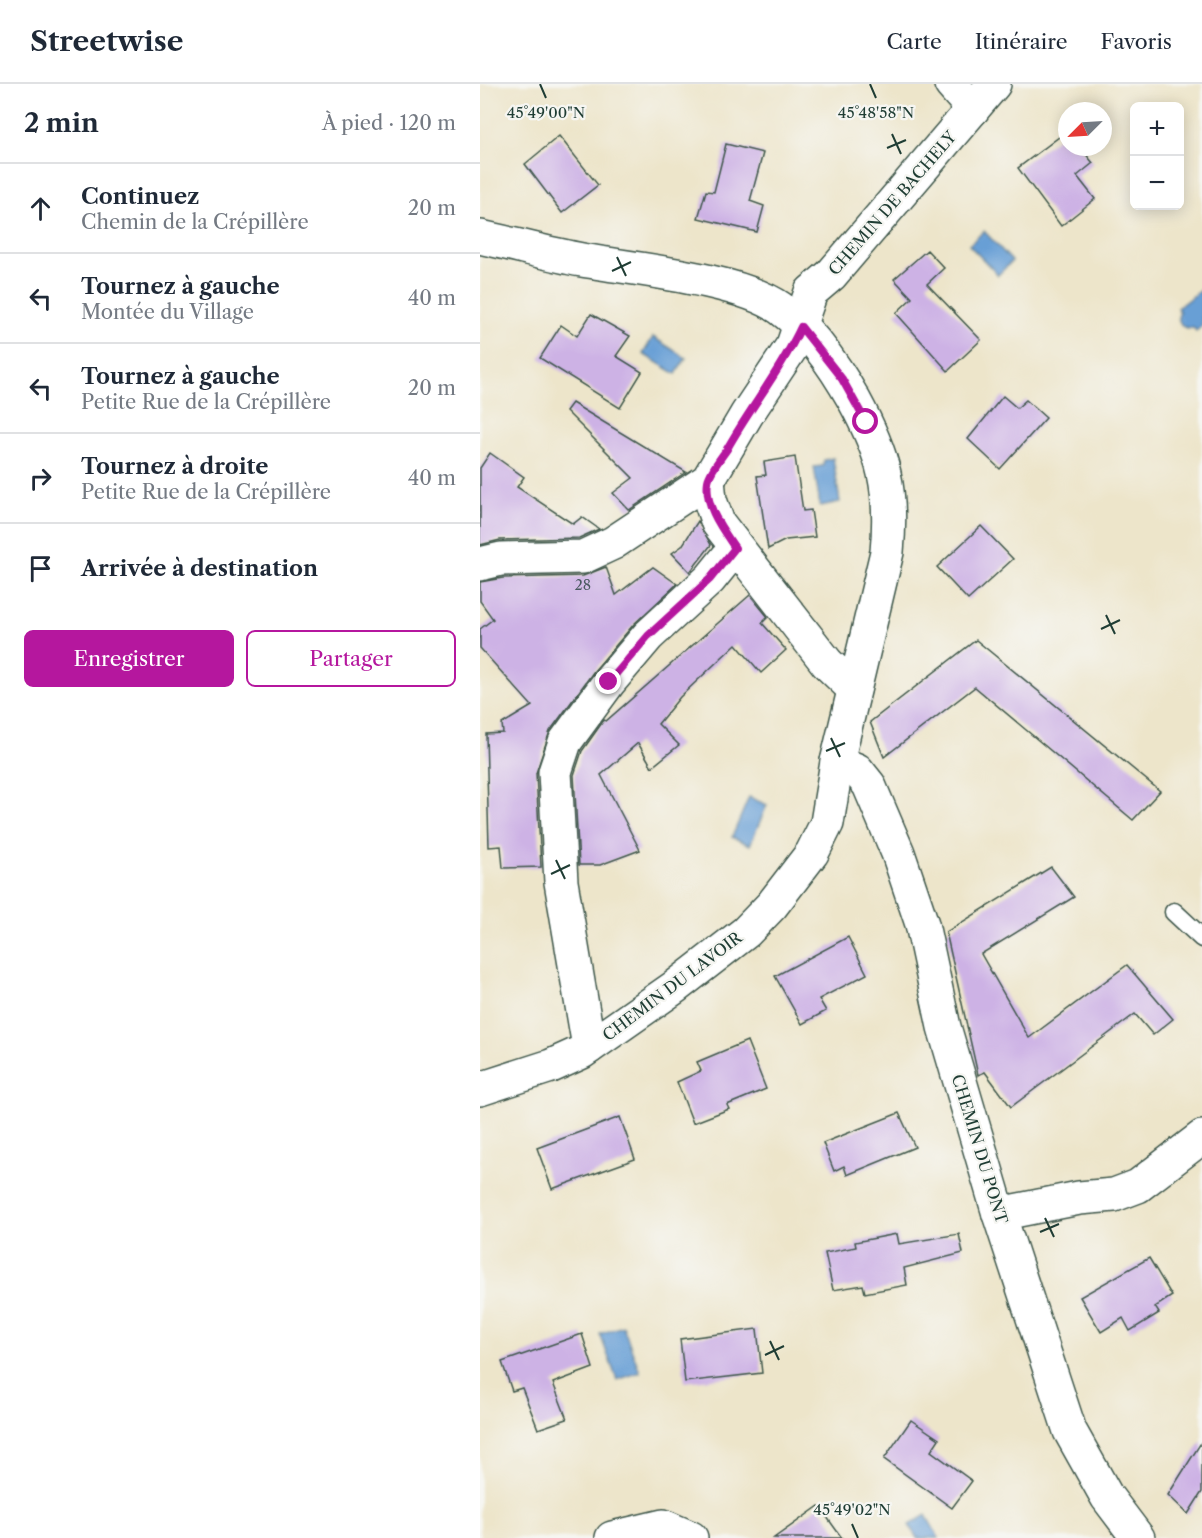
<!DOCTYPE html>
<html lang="fr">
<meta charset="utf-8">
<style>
:root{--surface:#fff;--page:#f2f2f3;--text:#1f2937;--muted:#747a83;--line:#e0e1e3;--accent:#b5179e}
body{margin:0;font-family:"Libre Caslon Text",serif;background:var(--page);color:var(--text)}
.controls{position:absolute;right:18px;top:18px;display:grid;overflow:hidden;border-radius:9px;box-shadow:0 3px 15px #0003}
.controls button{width:54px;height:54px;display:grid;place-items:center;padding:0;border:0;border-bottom:2px solid var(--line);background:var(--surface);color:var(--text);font:30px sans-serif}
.compass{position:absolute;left:578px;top:18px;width:54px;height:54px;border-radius:50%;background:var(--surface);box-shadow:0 3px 15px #0003;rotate:246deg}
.stop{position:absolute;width:18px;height:18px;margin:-14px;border:4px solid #b5179e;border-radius:50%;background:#fff}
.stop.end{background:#b5179e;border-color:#fff;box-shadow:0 2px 6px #0008}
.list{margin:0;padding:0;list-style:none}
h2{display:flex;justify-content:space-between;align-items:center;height:78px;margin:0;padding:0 24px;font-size:26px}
h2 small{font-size:20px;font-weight:400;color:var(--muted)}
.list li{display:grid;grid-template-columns:39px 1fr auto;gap:18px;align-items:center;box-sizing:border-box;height:90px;padding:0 24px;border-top:2px solid var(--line)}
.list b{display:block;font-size:22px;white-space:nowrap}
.list p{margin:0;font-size:20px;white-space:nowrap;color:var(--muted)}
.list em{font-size:20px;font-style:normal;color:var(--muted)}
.actions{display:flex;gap:12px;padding:18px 24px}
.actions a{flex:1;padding:14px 0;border:2px solid var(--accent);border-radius:9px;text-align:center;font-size:21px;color:var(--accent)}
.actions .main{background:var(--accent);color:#fff}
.icon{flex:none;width:33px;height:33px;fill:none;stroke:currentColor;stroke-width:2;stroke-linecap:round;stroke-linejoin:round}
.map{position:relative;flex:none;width:722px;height:1454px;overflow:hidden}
header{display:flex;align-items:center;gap:36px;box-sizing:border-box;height:84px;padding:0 30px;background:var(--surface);border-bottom:2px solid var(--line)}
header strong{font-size:28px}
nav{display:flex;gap:33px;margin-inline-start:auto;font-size:21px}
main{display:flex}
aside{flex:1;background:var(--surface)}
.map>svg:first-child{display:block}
.water{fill:#689fd5;stroke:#446e84;stroke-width:1.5}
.building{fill:#cdb2e5}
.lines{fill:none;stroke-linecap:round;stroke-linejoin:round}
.service-casing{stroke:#3e564a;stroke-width:21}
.minor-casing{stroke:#3e564a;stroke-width:36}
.service{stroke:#fff;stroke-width:18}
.minor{stroke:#fff;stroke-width:33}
.route{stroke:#b5179e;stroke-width:8}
.ticks{fill:none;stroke:#1f3d34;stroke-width:2}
.labels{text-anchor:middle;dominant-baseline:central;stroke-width:4.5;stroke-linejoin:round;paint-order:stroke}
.number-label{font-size:14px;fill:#4a5a60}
.street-label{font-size:16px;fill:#1f3d34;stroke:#f6f6f2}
.ticks-label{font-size:15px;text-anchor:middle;fill:#1f3d34;stroke:#f6f6f2;stroke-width:4.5;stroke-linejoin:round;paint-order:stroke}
</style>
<header>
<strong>Streetwise</strong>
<nav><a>Carte</a><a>Itinéraire</a><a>Favoris</a></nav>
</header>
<main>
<aside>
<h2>2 min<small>À pied · 120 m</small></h2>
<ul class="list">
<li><svg class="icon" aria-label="ahead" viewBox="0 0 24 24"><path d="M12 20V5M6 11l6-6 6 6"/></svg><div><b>Continuez</b><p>Chemin de la Crépillère</p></div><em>20 m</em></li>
<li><svg class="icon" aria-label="left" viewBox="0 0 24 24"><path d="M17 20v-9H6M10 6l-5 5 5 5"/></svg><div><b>Tournez à gauche</b><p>Montée du Village</p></div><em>40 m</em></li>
<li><svg class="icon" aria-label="left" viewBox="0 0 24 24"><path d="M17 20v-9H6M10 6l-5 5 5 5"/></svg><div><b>Tournez à gauche</b><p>Petite Rue de la Crépillère</p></div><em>20 m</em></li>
<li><svg class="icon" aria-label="right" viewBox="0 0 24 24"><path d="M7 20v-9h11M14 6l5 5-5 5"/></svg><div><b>Tournez à droite</b><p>Petite Rue de la Crépillère</p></div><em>40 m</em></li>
<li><svg class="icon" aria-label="arrive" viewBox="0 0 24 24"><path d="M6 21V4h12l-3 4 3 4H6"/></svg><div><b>Arrivée à destination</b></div></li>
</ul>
<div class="actions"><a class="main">Enregistrer</a><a>Partager</a></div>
</aside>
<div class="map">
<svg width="722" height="1454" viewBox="0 0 722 1454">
<rect width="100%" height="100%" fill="#f6f6f2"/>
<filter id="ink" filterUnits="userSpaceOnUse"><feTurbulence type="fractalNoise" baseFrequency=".0167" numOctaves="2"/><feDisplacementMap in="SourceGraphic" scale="12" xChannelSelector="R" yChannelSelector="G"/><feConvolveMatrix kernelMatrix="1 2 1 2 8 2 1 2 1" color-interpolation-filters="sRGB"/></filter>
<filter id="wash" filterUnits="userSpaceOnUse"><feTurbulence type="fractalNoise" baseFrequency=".008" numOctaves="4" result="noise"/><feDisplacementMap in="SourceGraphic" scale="24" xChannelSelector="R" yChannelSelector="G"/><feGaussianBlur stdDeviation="1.35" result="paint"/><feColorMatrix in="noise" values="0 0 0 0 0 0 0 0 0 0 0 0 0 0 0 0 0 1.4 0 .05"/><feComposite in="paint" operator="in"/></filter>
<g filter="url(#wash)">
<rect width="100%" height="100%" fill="#ede5ca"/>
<g class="water">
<polygon points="504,147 532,177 518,191 489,161"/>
<path d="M722 205V242L716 247 713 243C704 246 700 241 698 233L700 228 697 224Z"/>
<polygon points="173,253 206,274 196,290 163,270"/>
<polygon points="353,374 360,418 340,422 334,383 343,382 344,376"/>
<polygon points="269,713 287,721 270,761 252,753"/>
<polygon points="143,1242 160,1288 137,1296 120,1250"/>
<polygon points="446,1431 459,1454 437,1454 429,1441"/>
</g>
<g id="blocks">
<g class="building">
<polygon points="587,47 587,63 600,63 613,79 597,92 615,115 581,142 538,84"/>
<polygon points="79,52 118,101 82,129 45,80"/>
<polygon points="246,60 283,69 270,117 284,122 277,148 218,134 226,107 234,108"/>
<polygon points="447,166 464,184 447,200 501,256 468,287 416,229 432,214 414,195"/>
<polygon points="111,230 150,252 136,272 162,288 140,324 60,274 81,241 97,252"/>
<polygon points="523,312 537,324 546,316 566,334 520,385 488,355"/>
<polygon points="92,319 206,388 149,426 133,409 153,394 86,327"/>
<polygon points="10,369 44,393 37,403 93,440 102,433 119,445 99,454 20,456 0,461 0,384"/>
<polygon points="315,373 323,427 331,426 335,453 306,456 288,465 277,392 286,391 284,378"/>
<polygon points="218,437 231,461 210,488 192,469 202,462"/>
<polygon points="501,442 533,475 488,516 457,483"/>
<polygon points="126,483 136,511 173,483 197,500 154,540 114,587 70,647 56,689 61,783 23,784 21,762 9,763 6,650 23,649 22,640 52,622 0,564 0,545 13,535 0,517 0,498 23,494 103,492"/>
<polygon points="270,511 288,533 282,539 306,566 281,589 256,560 200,613 178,640 199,661 172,683 158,659 121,691 160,766 120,781 99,781 94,691 102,667 124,636 126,637"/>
<polygon points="496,556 680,707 653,736 495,603 404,673 390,638"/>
<polygon points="571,783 594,813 501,870 549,954 647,881 693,935 673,951 655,930 531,1023 505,988 498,991 466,848"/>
<polygon points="368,853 387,890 339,915 346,927 322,940 295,892"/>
<polygon points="267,957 286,1005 247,1021 249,1025 213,1039 197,998 221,987 217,978"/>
<polygon points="419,1029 435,1063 367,1091 364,1082 354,1087 343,1059"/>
<polygon points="140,1033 155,1075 72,1105 57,1064"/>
<polygon points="417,1150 419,1160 479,1150 483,1169 424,1184 427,1201 385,1209 383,1201 353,1206 345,1169 376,1163 375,1158"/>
<polygon points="669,1174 692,1212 675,1223 679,1229 650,1247 643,1234 621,1248 600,1213"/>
<polygon points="277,1245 282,1289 205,1298 200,1255"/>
<polygon points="102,1250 113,1284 73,1299 87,1335 58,1345 42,1304 32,1307 22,1278"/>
<polygon points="431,1336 459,1355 451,1367 492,1397 472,1424 404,1375"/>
<polygon points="722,1357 722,1408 708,1430 688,1411"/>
<polygon points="339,1422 362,1454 294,1454"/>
</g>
</g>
</g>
<g filter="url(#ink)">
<use href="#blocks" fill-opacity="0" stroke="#3e564a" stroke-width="1.5"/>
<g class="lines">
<defs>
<polyline id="service" points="694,828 722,854"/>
<g id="minor">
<polyline points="471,0 493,25"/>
<path d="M0 153C34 160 68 170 102 176 154 185 259 195 300 224 330 246 356 284 374 316 404 371 413 406 407 468L357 678 347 739 332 769 292 821 266 848 195 903 102 968 71 982 0 1005"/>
<polyline points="228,396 230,416 238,439 347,579 374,605"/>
<polyline points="0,480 21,475 103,473 133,459 228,396 267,330 313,261 331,208 351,191 514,0"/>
<polyline points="357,678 377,686 389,701 418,769 442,840 464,943 519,1130 590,1347 627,1413 658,1454"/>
<polyline points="109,963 81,798 75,688 85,658 129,598 168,552 230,495 255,464"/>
<polyline points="519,1130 599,1114 634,1111 658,1102 722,1053"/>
<polyline points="132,1454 183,1442 211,1454"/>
</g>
</defs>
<use href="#service" class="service-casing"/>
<use href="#minor" class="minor-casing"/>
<use href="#service" class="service"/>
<use href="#minor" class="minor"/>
</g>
</g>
<g class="lines" filter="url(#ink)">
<path class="route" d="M129 598 168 552 230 495 255 464C243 446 224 422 228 397 230 387 241 374 247 365 270 324 301 286 321 243L362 295 386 338"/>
</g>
<path class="ticks" d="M60 0 66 14M390 0 396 14M412 50 421 70M407 64 426 56M137 173 146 192M132 187 151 178M626 531 635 550M621 545 640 536M351 654 360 673M346 667 365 659M76 776 85 795M71 790 90 781M565 1134 574 1153M560 1148 579 1140M290 1257 299 1276M285 1271 304 1262M372 1440 378 1454"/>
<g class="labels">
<g class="number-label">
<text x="103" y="501">28</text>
</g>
<g class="street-label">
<text transform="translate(412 119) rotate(-49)">CHEMIN DE BACHELY</text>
<text transform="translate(192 902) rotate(-37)">CHEMIN DU LAVOIR</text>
<text transform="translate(500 1065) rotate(73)">CHEMIN DU PONT</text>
</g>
</g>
<g class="ticks-label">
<text x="66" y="34">45°49'00"N</text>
<text x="396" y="34">45°48'58"N</text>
<text x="372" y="1431">45°49'02"N</text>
</g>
</svg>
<div class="controls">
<button>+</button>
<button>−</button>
</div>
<svg class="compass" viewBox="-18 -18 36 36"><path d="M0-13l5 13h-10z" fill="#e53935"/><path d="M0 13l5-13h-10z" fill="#747a83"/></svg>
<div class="stop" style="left:386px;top:338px"></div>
<div class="stop end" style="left:129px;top:598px"></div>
</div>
</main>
